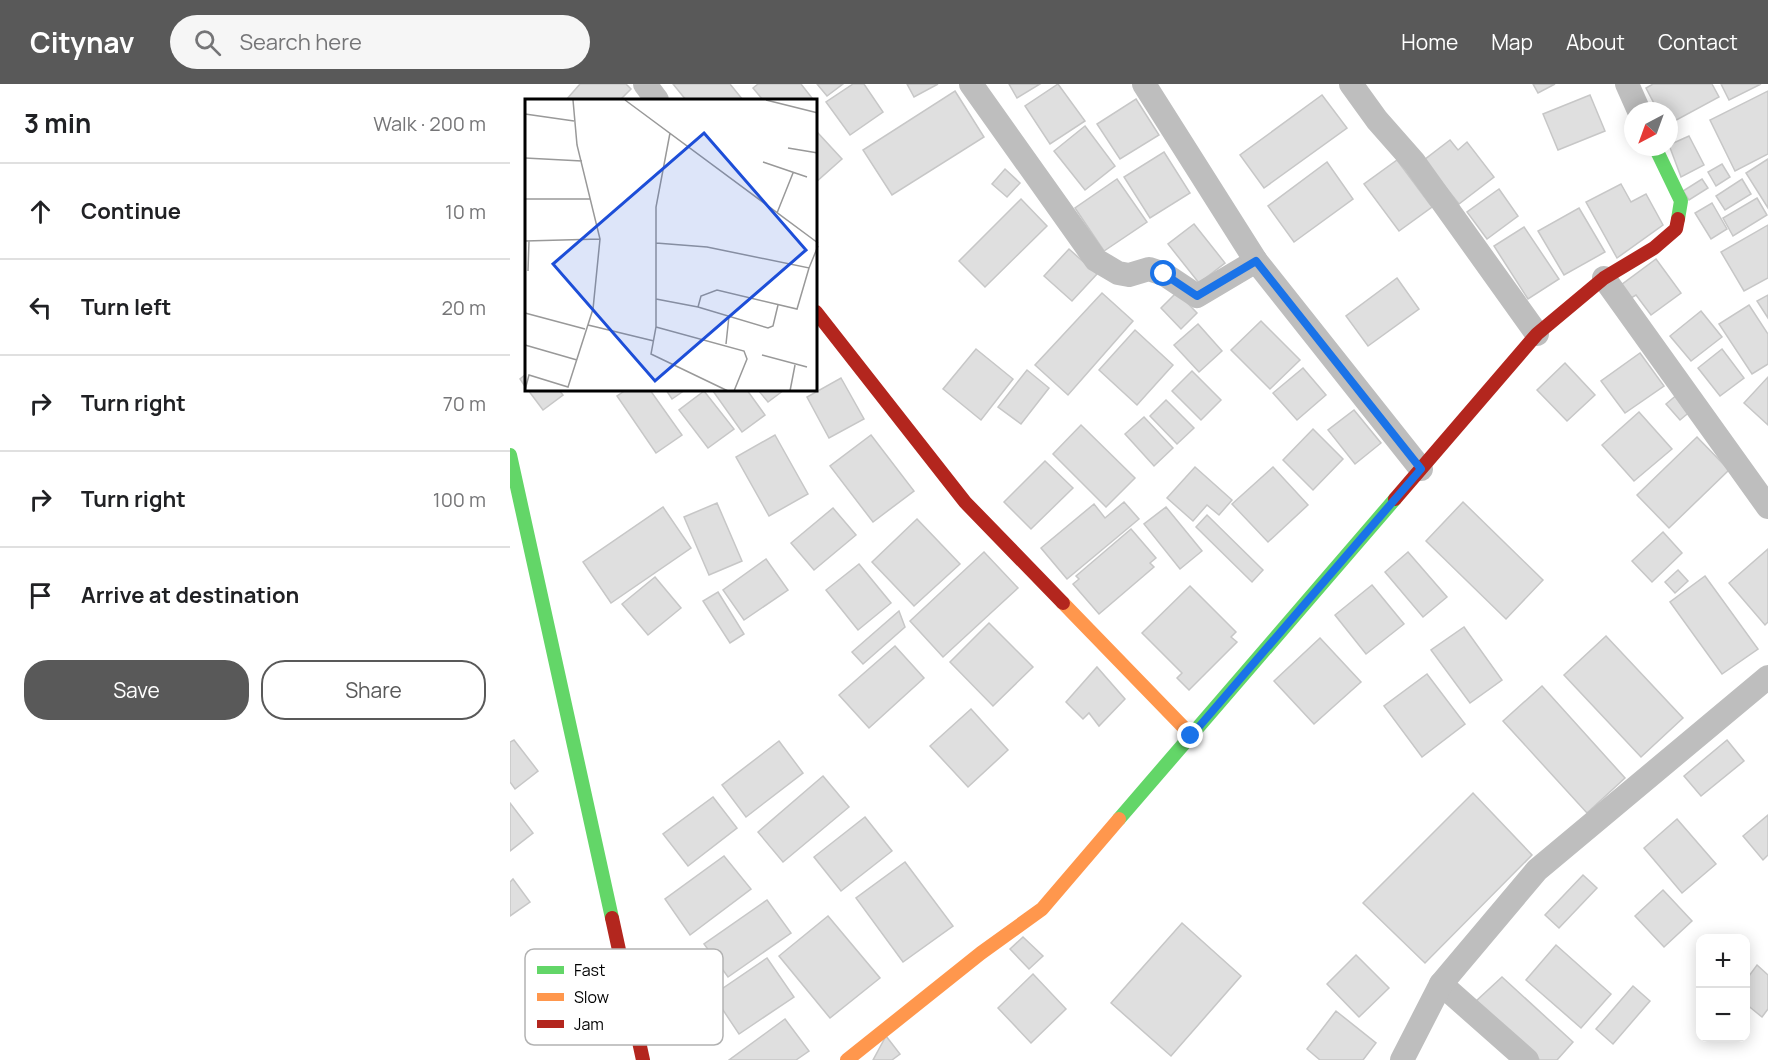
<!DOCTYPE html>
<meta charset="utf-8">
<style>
:root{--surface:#fff;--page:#f6f6f6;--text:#202124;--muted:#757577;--line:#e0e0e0;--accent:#595959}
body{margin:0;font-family:Manrope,sans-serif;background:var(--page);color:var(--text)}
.controls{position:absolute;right:18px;bottom:18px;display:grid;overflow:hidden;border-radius:12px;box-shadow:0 3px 15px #0003}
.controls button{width:54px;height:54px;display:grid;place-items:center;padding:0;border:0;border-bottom:2px solid var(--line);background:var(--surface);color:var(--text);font:30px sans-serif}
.compass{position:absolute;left:1114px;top:18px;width:54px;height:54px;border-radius:50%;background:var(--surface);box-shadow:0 3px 15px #0003;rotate:221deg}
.stop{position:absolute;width:18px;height:18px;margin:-14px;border:4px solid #1a73e8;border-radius:50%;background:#fff}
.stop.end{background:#1a73e8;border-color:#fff;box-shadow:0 2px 6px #0008}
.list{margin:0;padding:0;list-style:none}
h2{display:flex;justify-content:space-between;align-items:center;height:78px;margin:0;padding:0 24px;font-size:26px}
h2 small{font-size:20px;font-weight:400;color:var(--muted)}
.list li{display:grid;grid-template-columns:39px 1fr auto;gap:18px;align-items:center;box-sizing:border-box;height:96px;padding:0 24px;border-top:2px solid var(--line)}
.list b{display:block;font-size:22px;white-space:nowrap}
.list em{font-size:20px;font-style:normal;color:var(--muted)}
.actions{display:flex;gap:12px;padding:18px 24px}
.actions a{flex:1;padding:14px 0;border:2px solid var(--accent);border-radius:24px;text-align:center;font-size:21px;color:var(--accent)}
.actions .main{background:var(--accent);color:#fff}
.icon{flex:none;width:33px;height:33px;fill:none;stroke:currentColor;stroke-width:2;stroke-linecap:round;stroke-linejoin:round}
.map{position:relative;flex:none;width:1258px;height:976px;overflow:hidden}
header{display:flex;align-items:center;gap:36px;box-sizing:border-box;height:84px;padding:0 30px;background:var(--accent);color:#fff}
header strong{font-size:28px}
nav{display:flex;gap:33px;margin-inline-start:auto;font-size:21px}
.search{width:420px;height:54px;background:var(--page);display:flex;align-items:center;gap:15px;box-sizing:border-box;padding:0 21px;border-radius:33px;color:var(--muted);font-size:22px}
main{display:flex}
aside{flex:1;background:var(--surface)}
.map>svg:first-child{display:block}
.building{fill:#dfdfdf;stroke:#c7c7c7;stroke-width:1.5}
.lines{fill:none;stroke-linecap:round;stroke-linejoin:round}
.street{stroke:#bebebe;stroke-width:24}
.fast{stroke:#63d668;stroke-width:14}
.slow{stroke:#ff974d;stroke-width:14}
.jam{stroke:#b3261e;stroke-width:14}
.route{stroke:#1a73e8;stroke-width:8}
.inset-road{fill:none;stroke:#999;stroke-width:1.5}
.view{fill:#1d4ed8;fill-opacity:0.15;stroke:#1d4ed8;stroke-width:3}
.inset-edge{fill:none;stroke:#000;stroke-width:3}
.key{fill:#fff;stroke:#b2b2b2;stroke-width:1.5}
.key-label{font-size:16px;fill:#000}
</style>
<header>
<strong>Citynav</strong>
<div class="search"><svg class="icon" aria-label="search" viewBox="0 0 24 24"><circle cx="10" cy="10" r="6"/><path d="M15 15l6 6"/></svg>Search here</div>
<nav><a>Home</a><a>Map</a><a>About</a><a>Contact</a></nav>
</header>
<main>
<aside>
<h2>3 min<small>Walk · 200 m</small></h2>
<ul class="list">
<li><svg class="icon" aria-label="ahead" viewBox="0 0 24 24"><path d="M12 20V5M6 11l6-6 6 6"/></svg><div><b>Continue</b></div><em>10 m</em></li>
<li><svg class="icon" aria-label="left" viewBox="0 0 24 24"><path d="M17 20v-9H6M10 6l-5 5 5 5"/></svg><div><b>Turn left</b></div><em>20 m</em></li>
<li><svg class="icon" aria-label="right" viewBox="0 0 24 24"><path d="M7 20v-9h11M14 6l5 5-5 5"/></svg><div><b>Turn right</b></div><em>70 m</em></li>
<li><svg class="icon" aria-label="right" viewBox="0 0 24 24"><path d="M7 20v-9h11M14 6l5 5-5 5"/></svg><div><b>Turn right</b></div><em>100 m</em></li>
<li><svg class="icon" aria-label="arrive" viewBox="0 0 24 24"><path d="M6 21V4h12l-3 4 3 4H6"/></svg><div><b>Arrive at destination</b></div></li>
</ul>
<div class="actions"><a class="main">Save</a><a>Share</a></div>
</aside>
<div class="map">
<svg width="1258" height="976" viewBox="0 0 1258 976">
<rect width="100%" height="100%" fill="#fff"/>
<g class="building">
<polygon points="70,0 116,0 121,5 110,16 56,16"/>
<polygon points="163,0 220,0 233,16 176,16"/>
<polygon points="248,0 291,0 302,14 298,16 253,16 243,4"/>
<polygon points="307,0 333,0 317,12"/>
<polygon points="343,0 354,0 373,28 340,51 316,18"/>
<polygon points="397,0 428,0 404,13"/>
<polygon points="499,0 530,0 507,14"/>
<polygon points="548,0 575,37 540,60 515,22"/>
<polygon points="1023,0 1045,0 1028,9"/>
<polygon points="1143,0 1202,0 1209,13 1159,40 1159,27 1148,27 1136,4"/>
<polygon points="1211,0 1251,0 1219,16"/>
<polygon points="445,7 474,53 382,111 353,66"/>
<polygon points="1258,7 1258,70 1225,87 1200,36"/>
<polygon points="812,11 837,44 754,104 730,71"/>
<polygon points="1080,11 1095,47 1048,66 1033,30"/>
<polygon points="626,15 649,51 610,75 587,40"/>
<polygon points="575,42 605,82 575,106 544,67"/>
<polygon points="308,49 332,75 306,98 306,50"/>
<polygon points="1179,52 1194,81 1171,93 1159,61"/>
<polygon points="940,56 948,66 957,58 984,93 949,120 914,76"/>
<polygon points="654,68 680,109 640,134 614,93"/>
<polygon points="1258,75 1258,124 1236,89"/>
<polygon points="887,76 922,123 889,147 854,100"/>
<polygon points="817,78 843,115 784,158 758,122"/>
<polygon points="1212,80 1220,93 1206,102 1198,88"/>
<polygon points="495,85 510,99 497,113 482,100"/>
<polygon points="607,95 637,138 594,167 565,124"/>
<polygon points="1192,95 1198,104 1179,116 1173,107"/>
<polygon points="1232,95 1241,110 1215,126 1206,112"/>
<polygon points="1111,100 1121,118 1136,110 1153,141 1107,174 1076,118"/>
<polygon points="989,105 1008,132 977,155 957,128"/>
<polygon points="1247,114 1257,131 1223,152 1213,134"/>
<polygon points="511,115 537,142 475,203 449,177"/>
<polygon points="1202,119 1217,145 1201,155 1185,129"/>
<polygon points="1069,124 1095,168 1054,191 1028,147"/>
<polygon points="684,140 715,179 689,199 658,160"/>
<polygon points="1258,141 1258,194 1234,207 1211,168"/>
<polygon points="1014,143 1049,195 1018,215 984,162"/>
<polygon points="559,165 587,190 562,217 534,192"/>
<polygon points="1146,175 1171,209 1141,231 1126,211 1121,214 1111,201"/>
<polygon points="887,194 909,225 858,262 836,232"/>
<polygon points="667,208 687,229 671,245 651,224"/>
<polygon points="592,209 623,237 558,311 525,281"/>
<polygon points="1258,211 1258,234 1247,217"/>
<polygon points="1239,221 1258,250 1258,280 1242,290 1209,240"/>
<polygon points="1191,227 1212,253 1181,277 1160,252"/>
<polygon points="751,237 790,276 760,305 721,266"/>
<polygon points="688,240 712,267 689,288 664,261"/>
<polygon points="625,246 663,281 627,321 589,286"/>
<polygon points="466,265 503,295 471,336 433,305"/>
<polygon points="1212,265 1234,294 1210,312 1188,284"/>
<polygon points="1130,269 1154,302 1115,329 1091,297"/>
<polygon points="1055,279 1085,311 1057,337 1027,306"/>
<polygon points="793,284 816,311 787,336 763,309"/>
<polygon points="517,286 539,304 511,340 488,323"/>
<polygon points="682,287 711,316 691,336 662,307"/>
<polygon points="16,290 16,304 10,295"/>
<polygon points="1258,293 1258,341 1234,319"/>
<polygon points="331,294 354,335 319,354 297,313"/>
<polygon points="18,306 49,306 53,311 33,326"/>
<polygon points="116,306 140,306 172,351 146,369 107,312"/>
<polygon points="156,306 175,306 162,315"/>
<polygon points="205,306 237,306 255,331 232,348 203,307"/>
<polygon points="248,306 274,306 258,318"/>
<polygon points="194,307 224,345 198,364 169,326"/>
<polygon points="1169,309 1182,326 1170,336 1156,320"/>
<polygon points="656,316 684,344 667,360 640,332"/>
<polygon points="844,326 871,359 845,380 818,346"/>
<polygon points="1129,328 1162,365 1124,397 1092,361"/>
<polygon points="634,333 663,364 644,382 615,350"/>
<polygon points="571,341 625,394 596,423 543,370"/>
<polygon points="803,345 833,375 803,406 773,376"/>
<polygon points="265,351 298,410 259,432 226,373"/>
<polygon points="361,351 404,407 363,438 320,382"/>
<polygon points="1187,353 1219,386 1159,444 1127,411"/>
<polygon points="535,377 563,404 521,445 494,418"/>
<polygon points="685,383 722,416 709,431 697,421 683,437 657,414"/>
<polygon points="763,383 798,421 758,458 722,420"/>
<polygon points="614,418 629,435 557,495 531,464 584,420 595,434"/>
<polygon points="953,418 1033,496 996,535 916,457"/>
<polygon points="207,419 232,477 199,491 174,433"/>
<polygon points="153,423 181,464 101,519 73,478"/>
<polygon points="656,423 692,467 670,485 634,440"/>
<polygon points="323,424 346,451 304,486 281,459"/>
<polygon points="697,431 753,486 742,498 686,443"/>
<polygon points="407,435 450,480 404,522 362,478"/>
<polygon points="621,445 646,474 640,479 644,483 589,530 563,500 569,495 566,492"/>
<polygon points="1153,448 1172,469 1142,498 1122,477"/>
<polygon points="1258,465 1258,538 1255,541 1219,499"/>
<polygon points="474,468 508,504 433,573 400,537"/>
<polygon points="898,468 937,513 913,533 875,488"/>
<polygon points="256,475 278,506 234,536 213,506"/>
<polygon points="349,480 381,519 348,546 316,506"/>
<polygon points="1168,486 1178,497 1165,509 1155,498"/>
<polygon points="1195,492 1248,565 1212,590 1160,518"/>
<polygon points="145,493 171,524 138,551 112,520"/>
<polygon points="862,501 894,540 856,570 825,531"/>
<polygon points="680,502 726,548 721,553 727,558 679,606 667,594 672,589 632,549"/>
<polygon points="208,508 234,550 220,559 193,517"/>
<polygon points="389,527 395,543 353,580 342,568"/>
<polygon points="479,539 523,583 483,622 440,578"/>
<polygon points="954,543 992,596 960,619 921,566"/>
<polygon points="1096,552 1173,634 1131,673 1054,591"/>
<polygon points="810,554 851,598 804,640 764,597"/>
<polygon points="385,562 414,594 359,644 329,611"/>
<polygon points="587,583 615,615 589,642 579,629 573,635 556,618"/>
<polygon points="917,590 955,640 912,673 874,622"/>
<polygon points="1032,602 1115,694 1077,729 993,637"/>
<polygon points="461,625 498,666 458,703 420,662"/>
<polygon points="4,656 28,687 5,705 0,698 0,658"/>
<polygon points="1217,656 1234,677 1191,712 1174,692"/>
<polygon points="269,657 293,689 236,733 212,701"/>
<polygon points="313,692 339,723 273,778 248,748"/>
<polygon points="963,709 1022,771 915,879 853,819"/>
<polygon points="203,713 227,744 178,782 153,750"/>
<polygon points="0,719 23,749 0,767"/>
<polygon points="1258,731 1258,771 1253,776 1233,752"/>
<polygon points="355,733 382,767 331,807 304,773"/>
<polygon points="1167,735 1206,780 1172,809 1134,764"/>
<polygon points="214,772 241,805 180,851 155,815"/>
<polygon points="395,778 443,842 393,878 346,814"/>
<polygon points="1073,791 1087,804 1049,844 1035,831"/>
<polygon points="3,795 20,818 0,832 0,798"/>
<polygon points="1153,806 1182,837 1154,863 1125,832"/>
<polygon points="257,816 281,849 218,893 194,860"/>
<polygon points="318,832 370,894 320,934 269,872"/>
<polygon points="672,839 731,892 661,972 601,919"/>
<polygon points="513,853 533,872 519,885 500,865"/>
<polygon points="1046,861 1101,910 1071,944 1016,896"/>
<polygon points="846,871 879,904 849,933 817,900"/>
<polygon points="257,874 284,913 229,950 203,911"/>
<polygon points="1247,881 1258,891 1258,925 1252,933 1236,920 1236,896"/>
<polygon points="523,890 556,925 521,959 488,924"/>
<polygon points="992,893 1063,958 1047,976 1030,976 965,918"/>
<polygon points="1123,902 1140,917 1103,960 1086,945"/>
<polygon points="826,927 866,959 853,976 810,976 797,965"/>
<polygon points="275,935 299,967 286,976 219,976"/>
<polygon points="376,952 390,970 382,976 363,976"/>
</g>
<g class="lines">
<g class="street">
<polyline points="135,0 147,16"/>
<polyline points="461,0 586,176 608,189 619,191 639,185 654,190 687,212 746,177"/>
<polyline points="634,0 746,177 911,385"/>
<polyline points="841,0 867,36 904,78 1027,250"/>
<polyline points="1117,0 1129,27"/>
<polyline points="1094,194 1258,423"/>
<polyline points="931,900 1017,976"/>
<polyline points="892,976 931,900 1027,786 1258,593"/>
</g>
<g class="fast">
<polyline points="1145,63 1171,117 1168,135"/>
<polyline points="0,371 102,834"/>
<polyline points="609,735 885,415"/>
</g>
<g class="slow">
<polyline points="553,519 682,652"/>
<polyline points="337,976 471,869 532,825 609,735"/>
</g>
<g class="jam">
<polyline points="306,228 455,418 553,519"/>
<polyline points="885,415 1027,250 1094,194 1144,164 1166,145 1168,135"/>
<polyline points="102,834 133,976"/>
</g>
</g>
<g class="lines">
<polyline class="route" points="654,190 687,212 746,177 911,385 681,652"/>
</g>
<g transform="translate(15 15)">
<rect width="292" height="292" fill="#fff"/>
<path class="inset-road" d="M100 1 293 144M241 1 293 14M0 15 49 22M145 34 131 108V228L126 255 203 292M263 49 293 54M0 59 57 62M238 63 282 78M0 100H65M252 114 268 74M0 142 75 140M131 144 182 148 284 169 293 147M3 172 4 142M131 200 173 208 243 229 248 227 253 206M173 208 176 197 192 191 272 210 284 169M0 214 60 230M63 226 129 242M131 228 219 252 222 260 209 292M201 245 204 217M0 246 52 261M237 256 282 268M0 291 4 276 43 288 68 210 75 140 52 46 48 1M265 292 270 266"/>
<path class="view" d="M179 34 281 151 130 282 28 165Z"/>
<rect width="292" height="292" class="inset-edge"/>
</g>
<rect x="15" y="865" width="198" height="96" rx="9" class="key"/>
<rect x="27" y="882" width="27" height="8" fill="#63d668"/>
<rect x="27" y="909" width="27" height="8" fill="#ff974d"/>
<rect x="27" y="936" width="27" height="8" fill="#b3261e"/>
<g class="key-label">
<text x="64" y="892">Fast</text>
<text x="64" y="919">Slow</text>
<text x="64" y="946">Jam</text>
</g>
</svg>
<div class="controls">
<button>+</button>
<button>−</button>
</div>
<svg class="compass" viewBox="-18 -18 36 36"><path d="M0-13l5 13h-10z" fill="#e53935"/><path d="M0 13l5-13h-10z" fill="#757577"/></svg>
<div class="stop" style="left:654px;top:190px"></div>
<div class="stop end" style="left:681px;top:652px"></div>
</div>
</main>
